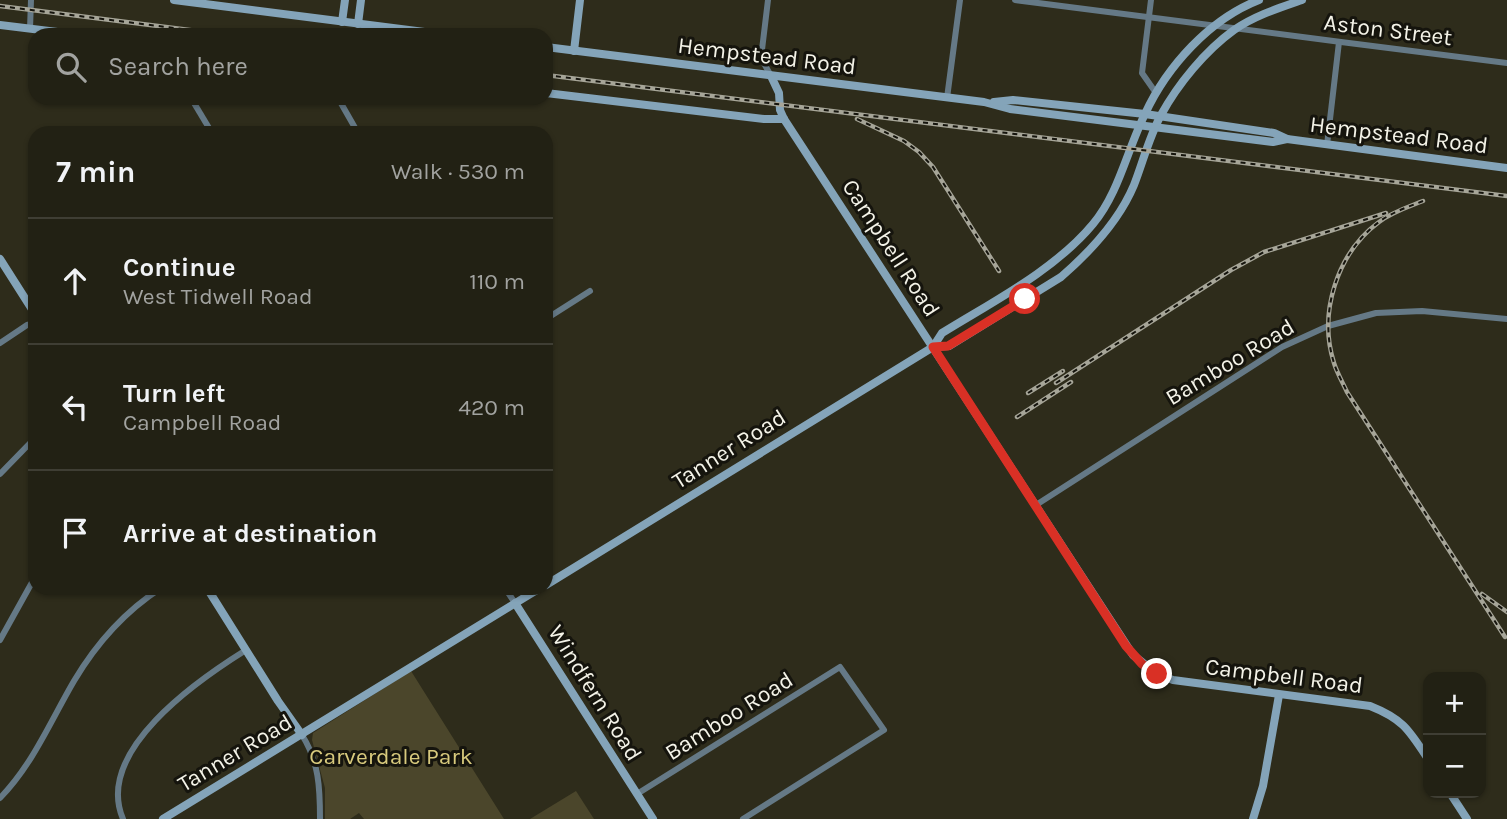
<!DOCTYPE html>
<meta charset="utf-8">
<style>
:root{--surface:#222114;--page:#2a291d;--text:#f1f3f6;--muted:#a2a3a0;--line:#3f3e34}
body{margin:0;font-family:Karla,sans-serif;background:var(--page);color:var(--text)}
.controls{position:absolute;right:21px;bottom:21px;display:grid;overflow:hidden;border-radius:14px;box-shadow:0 2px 5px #0004}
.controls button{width:63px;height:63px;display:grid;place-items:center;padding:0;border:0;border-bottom:2px solid var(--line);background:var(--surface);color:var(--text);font:35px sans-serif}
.stop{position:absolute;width:21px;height:21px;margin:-16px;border:5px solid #d93025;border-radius:50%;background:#fff}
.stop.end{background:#d93025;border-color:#fff;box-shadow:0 2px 7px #0008}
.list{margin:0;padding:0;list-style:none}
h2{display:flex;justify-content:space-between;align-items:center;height:91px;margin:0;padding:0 28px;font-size:30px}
h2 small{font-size:23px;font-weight:400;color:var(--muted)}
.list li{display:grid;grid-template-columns:46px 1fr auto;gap:21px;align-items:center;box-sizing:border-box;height:126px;padding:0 28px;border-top:2px solid var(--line)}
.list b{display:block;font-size:26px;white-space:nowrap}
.list p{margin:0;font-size:23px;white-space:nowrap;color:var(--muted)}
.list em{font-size:23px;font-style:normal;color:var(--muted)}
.icon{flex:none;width:38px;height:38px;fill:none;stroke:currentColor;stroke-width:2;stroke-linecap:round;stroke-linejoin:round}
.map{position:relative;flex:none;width:1507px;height:819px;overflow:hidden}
.search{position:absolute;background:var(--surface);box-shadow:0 2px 5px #0004;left:28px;top:28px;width:525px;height:77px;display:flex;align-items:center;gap:18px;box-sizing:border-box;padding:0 24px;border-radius:21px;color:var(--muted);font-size:26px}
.panel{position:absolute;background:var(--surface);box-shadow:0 2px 5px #0004;left:28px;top:126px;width:525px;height:469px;border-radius:21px}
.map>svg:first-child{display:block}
.green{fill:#4b462b}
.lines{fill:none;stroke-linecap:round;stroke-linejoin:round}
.street{stroke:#657986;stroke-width:6}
.secondary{stroke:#84a4b9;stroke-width:8}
.rail-casing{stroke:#a6a598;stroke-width:4.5}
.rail{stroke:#15140d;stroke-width:2;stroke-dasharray:5;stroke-linecap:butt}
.route{stroke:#d93025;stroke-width:9}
.labels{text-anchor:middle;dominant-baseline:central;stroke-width:6;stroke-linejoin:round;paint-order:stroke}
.street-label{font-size:23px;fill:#f4f3e8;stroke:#15140d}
.park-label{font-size:23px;fill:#d8ca7d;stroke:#15140d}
</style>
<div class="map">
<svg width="1507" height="819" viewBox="0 0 1507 819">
<rect width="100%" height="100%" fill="#2e2c1b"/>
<g class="green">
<polygon points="411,671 504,819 364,819 359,813 350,819 325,819 325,788 312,740 313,733"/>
<polygon points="576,791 594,819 530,819"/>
</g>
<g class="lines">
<g class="street">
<polyline points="768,0 761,58 771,76"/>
<path d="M1015 0C1179 22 1343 42 1507 63"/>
<polyline points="1151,0 1142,73 1156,93"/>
<polyline points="30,29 31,0"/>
<polyline points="191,98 212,133"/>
<polyline points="338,98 358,133"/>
<polyline points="947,98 960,0"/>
<polyline points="1327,145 1339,42"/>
<polyline points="546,319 590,291"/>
<polyline points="0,343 27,325 35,323"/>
<polyline points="0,474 35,438"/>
<polyline points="1036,505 1282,347 1328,326 1376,313 1422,311 1507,319"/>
<polyline points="505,588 515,603"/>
<polyline points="0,640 35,577"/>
<path d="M302 735C319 762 320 788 320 819"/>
<polyline points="637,794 840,667 884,730 743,819"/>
<path d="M0 798C33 764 50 722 74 681 96 644 124 612 161 588"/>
<path d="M123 819C94 751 198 680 246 650"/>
</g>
<g class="secondary">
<polyline points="174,0 448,35"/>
<polyline points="342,22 345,0"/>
<polyline points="358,24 361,0"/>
<polyline points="0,25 82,35"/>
<polyline points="546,47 984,102 1010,109 1273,142 1287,139"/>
<polyline points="574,51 580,0"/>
<path d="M771 76 779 93 780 110 784 119 1133 655 1157 674 1173 680 1370 706C1403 719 1409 730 1428 759"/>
<polyline points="546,93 764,119 784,119"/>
<polyline points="994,102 1013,100 1145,114 1274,133 1287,139 1507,168"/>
<polyline points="0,259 35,314"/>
<path d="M933 347 949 346 1061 277C1091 251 1119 221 1134 185 1143 162 1149 137 1161 115 1178 84 1205 51 1234 30 1254 16 1279 8 1302 0"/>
<path d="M546 585 933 347 942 333C992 302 1055 270 1093 224 1119 193 1127 150 1145 114 1167 66 1210 19 1259 0"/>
<polyline points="207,588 278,701 302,735"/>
<polyline points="515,603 653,819"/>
<polyline points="1450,793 1467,819"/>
<polyline points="163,819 540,588"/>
<polyline points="1253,819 1263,786 1279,695"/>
</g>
<defs>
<g id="rail">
<polyline points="0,6 229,35"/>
<polyline points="546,75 1507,196"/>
<polyline points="857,119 904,141 919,152 933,167 999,271"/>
<path d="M1423 201C1408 207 1392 212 1379 222 1337 253 1318 313 1334 363 1337 373 1343 383 1347 392L1505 637"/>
<polyline points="1056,383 1231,270 1264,252 1386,213"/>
<polyline points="1028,393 1063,371"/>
<polyline points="1017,417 1071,382"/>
<polyline points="1482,594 1507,612"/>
</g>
</defs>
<use href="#rail" class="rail-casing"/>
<use href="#rail" class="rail"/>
</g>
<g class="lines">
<polyline class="route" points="1025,299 948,346 933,347 1126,646 1142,664 1157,674"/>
</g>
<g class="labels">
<g class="street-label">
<text transform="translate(1388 30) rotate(7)">Aston Street</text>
<text transform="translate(767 56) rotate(7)">Hempstead Road</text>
<text transform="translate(1399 135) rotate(7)">Hempstead Road</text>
<text transform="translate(891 248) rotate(57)">Campbell Road</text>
<text transform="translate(1230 362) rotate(-31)">Bamboo Road</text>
<text transform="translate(729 449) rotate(-32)">Tanner Road</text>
<text transform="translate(1284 676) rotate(7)">Campbell Road</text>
<text transform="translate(595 693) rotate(58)">Windfern Road</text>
<text transform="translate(729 716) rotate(-32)">Bamboo Road</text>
<text transform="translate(235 753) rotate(-31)">Tanner Road</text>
</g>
<g class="park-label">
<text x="391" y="756">Carverdale Park</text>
</g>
</g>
</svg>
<div class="controls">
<button>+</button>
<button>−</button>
</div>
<div class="stop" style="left:1025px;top:299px"></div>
<div class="stop end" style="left:1157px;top:674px"></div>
<div class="search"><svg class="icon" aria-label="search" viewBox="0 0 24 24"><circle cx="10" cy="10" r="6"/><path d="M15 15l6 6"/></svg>Search here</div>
<section class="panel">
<h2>7 min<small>Walk · 530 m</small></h2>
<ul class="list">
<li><svg class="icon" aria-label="ahead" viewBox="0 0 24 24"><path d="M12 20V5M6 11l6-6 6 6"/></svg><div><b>Continue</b><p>West Tidwell Road</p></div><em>110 m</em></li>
<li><svg class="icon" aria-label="left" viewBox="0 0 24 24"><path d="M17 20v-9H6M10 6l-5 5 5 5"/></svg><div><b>Turn left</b><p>Campbell Road</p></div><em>420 m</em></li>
<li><svg class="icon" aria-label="arrive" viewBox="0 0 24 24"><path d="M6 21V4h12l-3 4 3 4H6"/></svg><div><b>Arrive at destination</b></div></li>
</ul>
</section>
</div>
